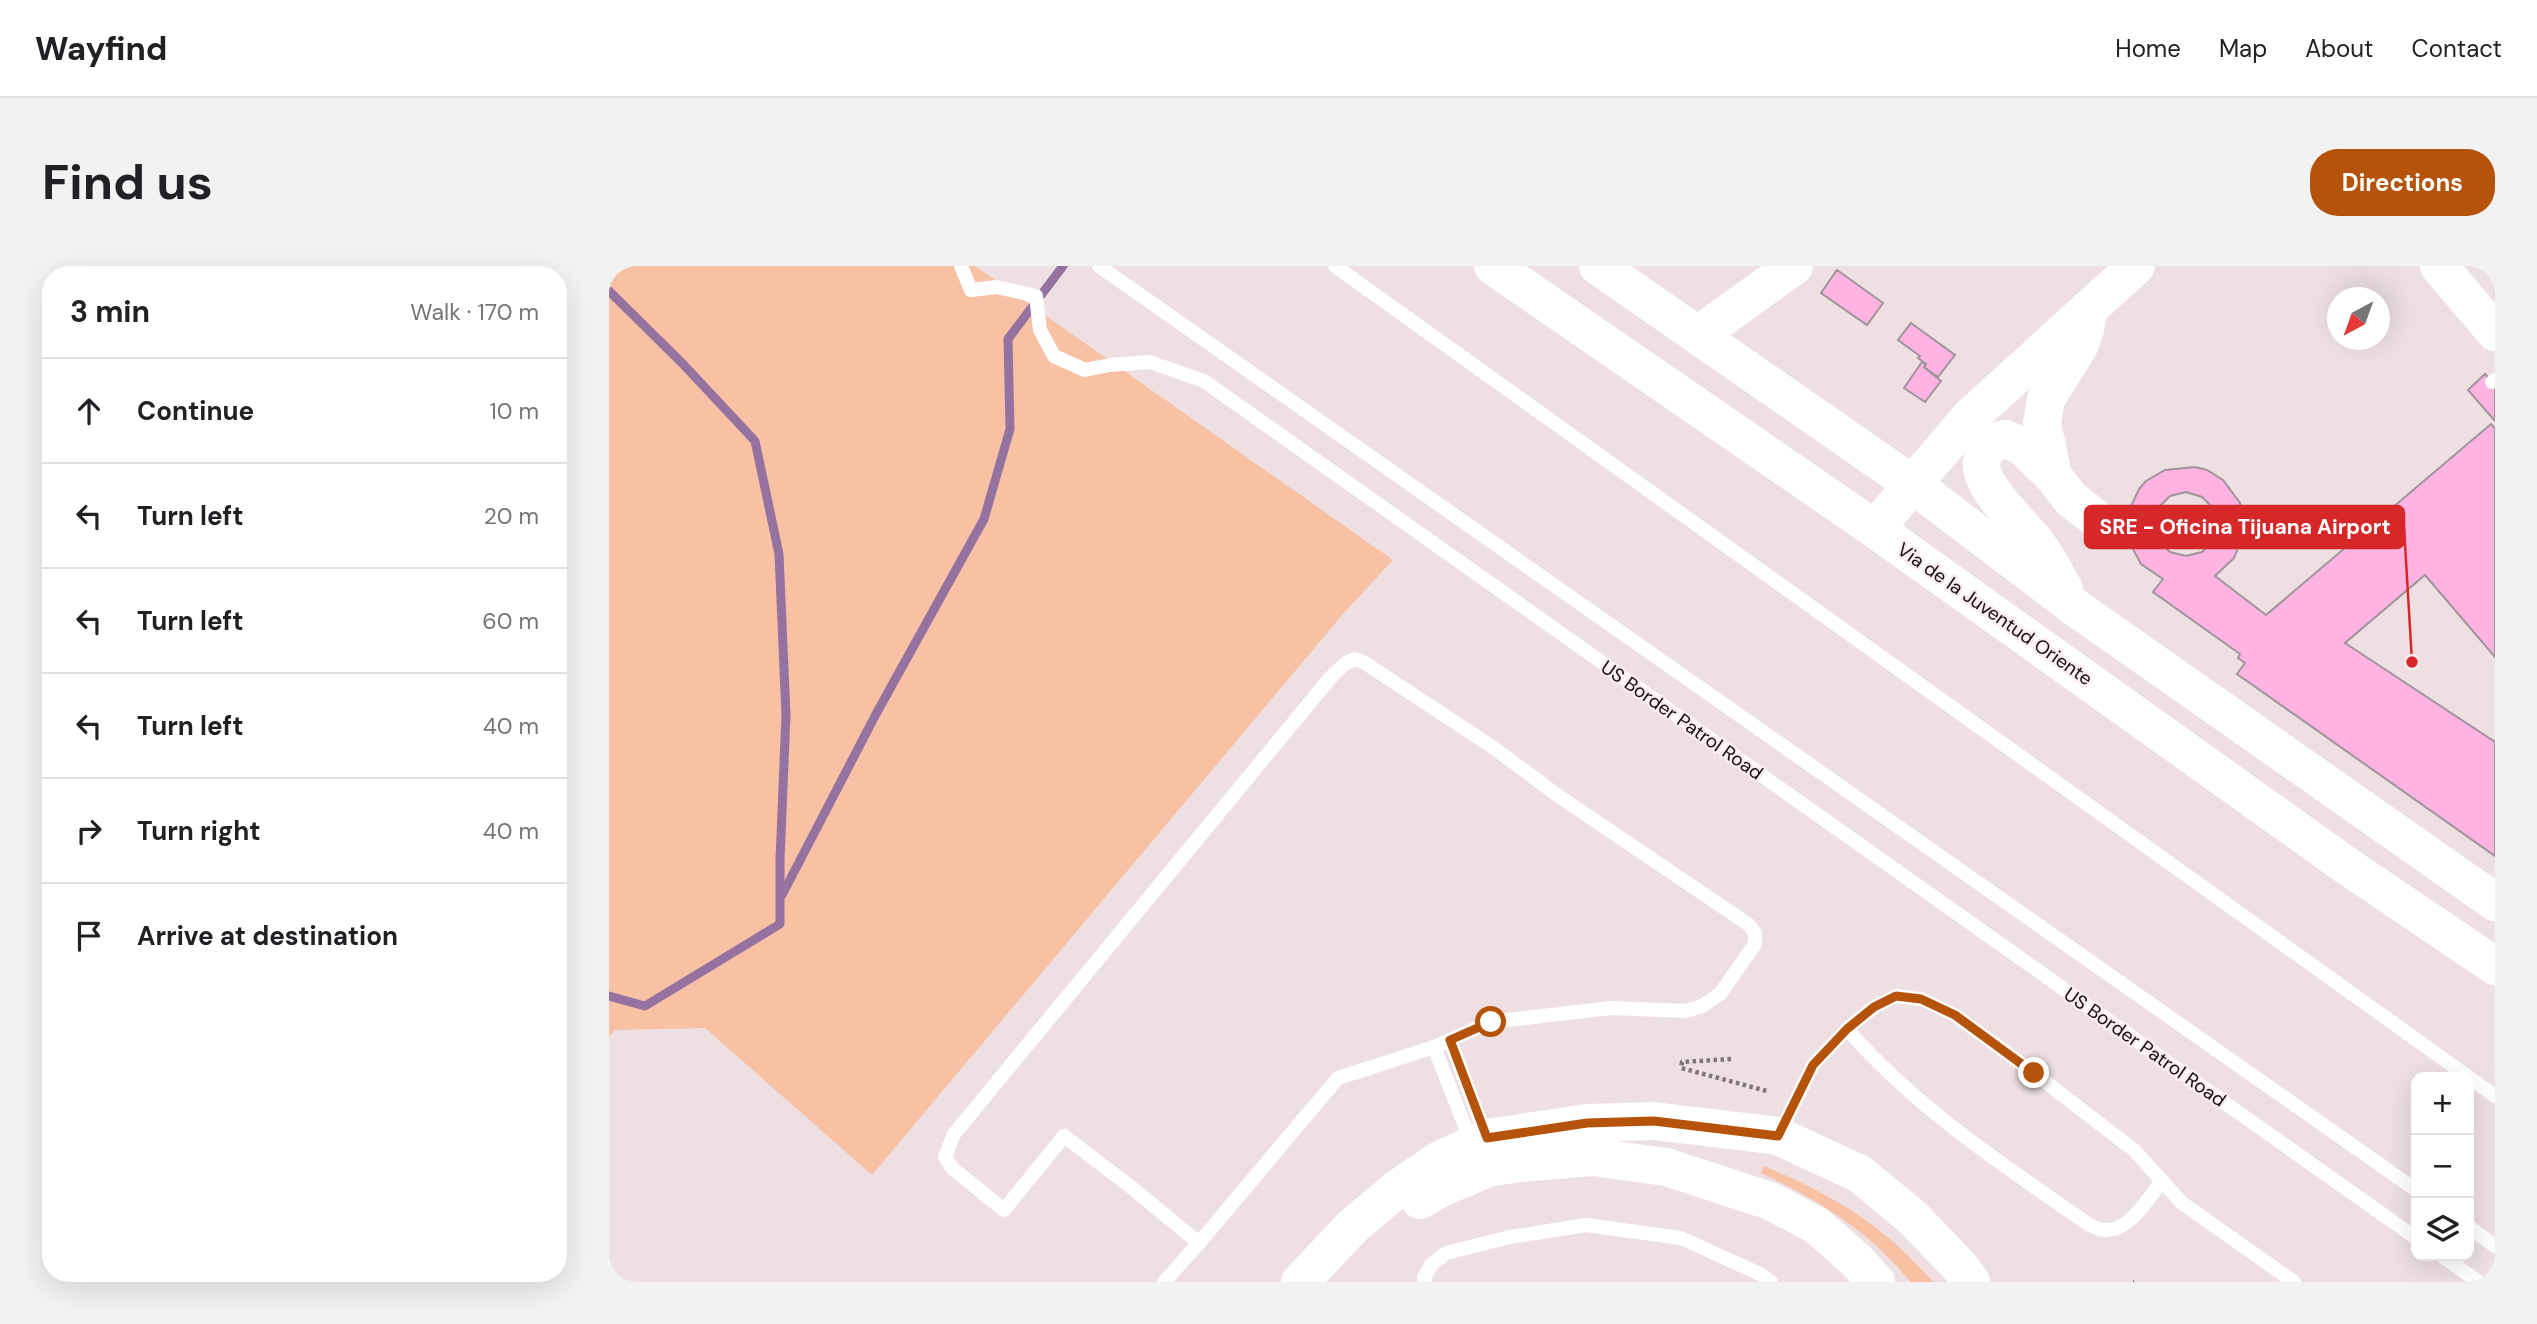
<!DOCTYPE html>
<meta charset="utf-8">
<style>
:root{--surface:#fff;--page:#f2f2f2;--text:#202124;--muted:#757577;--line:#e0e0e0;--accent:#b45309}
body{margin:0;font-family:"DM Sans",sans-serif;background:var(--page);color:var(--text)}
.controls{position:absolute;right:21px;bottom:21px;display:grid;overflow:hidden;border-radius:14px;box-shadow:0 7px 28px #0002}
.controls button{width:63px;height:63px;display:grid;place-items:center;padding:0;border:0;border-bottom:2px solid var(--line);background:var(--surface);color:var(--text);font:35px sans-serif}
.compass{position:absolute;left:1718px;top:21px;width:63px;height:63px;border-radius:50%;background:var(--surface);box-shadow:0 7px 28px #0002;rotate:221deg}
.stop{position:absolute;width:21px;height:21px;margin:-16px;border:5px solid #b45309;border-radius:50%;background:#fff}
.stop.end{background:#b45309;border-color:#fff;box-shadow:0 2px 7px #0008}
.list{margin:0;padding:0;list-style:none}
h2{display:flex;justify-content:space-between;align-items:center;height:91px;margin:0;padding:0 28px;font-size:30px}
h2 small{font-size:23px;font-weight:400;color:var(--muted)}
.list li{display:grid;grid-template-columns:46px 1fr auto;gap:21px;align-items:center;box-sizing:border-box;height:105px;padding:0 28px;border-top:2px solid var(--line)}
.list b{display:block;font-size:26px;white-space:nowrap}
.list em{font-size:23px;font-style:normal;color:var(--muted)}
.icon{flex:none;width:38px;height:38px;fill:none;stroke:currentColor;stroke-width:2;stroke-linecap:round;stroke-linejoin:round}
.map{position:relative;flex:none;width:1886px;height:1016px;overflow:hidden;border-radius:28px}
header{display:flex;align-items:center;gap:42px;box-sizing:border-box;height:98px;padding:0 35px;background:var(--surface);border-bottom:2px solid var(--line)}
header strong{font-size:33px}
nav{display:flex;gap:38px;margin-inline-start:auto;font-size:24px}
.intro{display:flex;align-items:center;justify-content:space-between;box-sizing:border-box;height:168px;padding:0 42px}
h1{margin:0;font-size:49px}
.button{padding:18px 32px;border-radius:28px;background:var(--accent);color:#fff;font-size:24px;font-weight:700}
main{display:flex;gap:42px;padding:0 42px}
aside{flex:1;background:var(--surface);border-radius:28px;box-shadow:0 7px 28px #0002}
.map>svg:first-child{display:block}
.green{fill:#f9c1a4}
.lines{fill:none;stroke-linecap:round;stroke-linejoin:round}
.stream{stroke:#9672a0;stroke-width:9}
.building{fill:#feb3e3;stroke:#9e949a;stroke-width:2;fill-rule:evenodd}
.path{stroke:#7f7678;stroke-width:4.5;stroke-dasharray:3.5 3.5;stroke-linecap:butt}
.lane{stroke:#fff;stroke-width:14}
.secondary{stroke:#fff;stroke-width:38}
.highway{stroke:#fff;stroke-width:38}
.route{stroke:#b45309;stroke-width:9}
.labels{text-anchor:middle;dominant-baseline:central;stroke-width:5;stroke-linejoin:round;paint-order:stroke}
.street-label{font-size:19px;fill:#130f10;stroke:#faecef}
.leader{fill:none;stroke:#d62828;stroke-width:2.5}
.callout-dot{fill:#d62828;stroke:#faecef;stroke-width:2.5}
.callout{fill:#d62828;stroke:#d62828;stroke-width:2.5}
.callout-label{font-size:21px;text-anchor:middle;font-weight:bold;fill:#fff}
</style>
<header>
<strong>Wayfind</strong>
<nav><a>Home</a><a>Map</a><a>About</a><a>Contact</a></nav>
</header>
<div class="intro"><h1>Find us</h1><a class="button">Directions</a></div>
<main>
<aside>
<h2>3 min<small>Walk · 170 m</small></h2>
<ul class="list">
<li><svg class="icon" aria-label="ahead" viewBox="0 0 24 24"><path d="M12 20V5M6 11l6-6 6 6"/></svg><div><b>Continue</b></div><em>10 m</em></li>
<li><svg class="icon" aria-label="left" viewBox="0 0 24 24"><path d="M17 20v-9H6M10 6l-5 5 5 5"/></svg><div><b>Turn left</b></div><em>20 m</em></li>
<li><svg class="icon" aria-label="left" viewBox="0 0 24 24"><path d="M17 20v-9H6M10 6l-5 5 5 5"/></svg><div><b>Turn left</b></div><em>60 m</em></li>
<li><svg class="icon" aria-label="left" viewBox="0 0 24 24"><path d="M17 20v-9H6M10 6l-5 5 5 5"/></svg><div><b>Turn left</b></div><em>40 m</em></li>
<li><svg class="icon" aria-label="right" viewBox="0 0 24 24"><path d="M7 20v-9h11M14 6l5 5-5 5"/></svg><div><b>Turn right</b></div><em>40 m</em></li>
<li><svg class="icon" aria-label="arrive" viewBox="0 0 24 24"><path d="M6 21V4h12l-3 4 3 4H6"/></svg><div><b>Arrive at destination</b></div></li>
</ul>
</aside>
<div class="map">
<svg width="1886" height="1016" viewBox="0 0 1886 1016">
<rect width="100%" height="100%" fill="#eddfe2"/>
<g class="green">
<polygon points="0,0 366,0 784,294 734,348 263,909 96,762 6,764 0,770"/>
<path d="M1155 900C1224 929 1275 959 1324 1016H1301C1262 966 1209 934 1152 907Z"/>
</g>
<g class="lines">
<g class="stream">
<polyline points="0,25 74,98 146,175 170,288 177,449 171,594 171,658 36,740 0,730"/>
<polyline points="173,629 267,448 375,253 401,163 399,73 454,0"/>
</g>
</g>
<g class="building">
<polygon points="1228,4 1274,37 1258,59 1212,27"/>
<polygon points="1302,57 1346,89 1329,111 1315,101 1317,98 1309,92 1311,90 1289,74"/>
<polygon points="1313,96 1317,98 1315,101 1332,115 1316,136 1295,122"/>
<polygon points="1876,108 1886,119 1886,155 1859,124"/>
<path d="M1882 158 1886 162V391L1816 309 1736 377 1886 476V590L1628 408 1636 397 1629 392 1631 388 1544 326 1554 313 1532 298 1519 274 1518 261 1519 247 1530 223 1537 215 1556 204 1586 201 1598 204 1614 214 1631 237 1635 267 1625 292 1606 310 1657 349ZM1577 226 1593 231 1605 243 1609 259 1605 274 1593 286 1577 290 1561 286 1549 274 1544 258 1549 242 1561 230Z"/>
</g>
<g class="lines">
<g class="path">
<polyline points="1122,793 1073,796 1072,802 1158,825"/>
<polyline points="1524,1016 1525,1016"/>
</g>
<g class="lane">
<polyline points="352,0 362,24 388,21 427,30 431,64 445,90 476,104 501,99 541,96 595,115 1807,972"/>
<polyline points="490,0 1807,924"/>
<polyline points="726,0 1886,830"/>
<polyline points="1883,116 1886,114"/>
<polygon points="746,393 756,397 885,482 948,529 1139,658 1146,667 1146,678 1111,728 1093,740 1077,745 1002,742 882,756 825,781 729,812 590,977 522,921 455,870 395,944 343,902 336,891 345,868 722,411 737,397"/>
<path d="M1238 763C1307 842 1394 899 1479 958 1484 960 1490 964 1495 964 1521 966 1539 932 1553 915"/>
<polyline points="841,774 877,871"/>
<polyline points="825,781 863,878"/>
<polyline points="1170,868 1204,799 1238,763 1265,741 1287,730 1312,733 1346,749 1425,807 1526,885 1573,937 1685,1016"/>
<polyline points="1860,961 1886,980"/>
<polyline points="1833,990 1870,1016"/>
<polyline points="555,1016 590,977"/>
<polyline points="816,1016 815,1011 823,998 837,987 901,971 977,959 1072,972 1151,1008 1162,1016"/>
</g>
<g class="secondary">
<polyline points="1830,0 1886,66"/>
<polyline points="1479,45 1476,64 1470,80 1437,133 1433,157 1444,210 1462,233 1494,258"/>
<polyline points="1089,69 1185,0"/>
<polyline points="1266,263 1360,152 1527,0"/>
<polyline points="811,934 832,922 879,902 910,897 983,891 1057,901 1161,935 1207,959 1247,994 1267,1016"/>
<polyline points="691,1016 744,960 788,923 829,895 878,872 978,857 1045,855 1169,870 1251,908 1303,951 1353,1003 1362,1016"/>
</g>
<g class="highway">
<polyline points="884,0 1266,263 1738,600 1886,700"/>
<polyline points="989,0 1303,218 1467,342 1886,636"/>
<path d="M1444 210 1413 180 1396 173C1386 175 1380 179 1375 188 1361 214 1412 257 1427 277 1438 291 1446 307 1455 323"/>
</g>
</g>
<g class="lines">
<polyline class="route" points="882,756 841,774 878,872 978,857 1045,855 1169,870 1204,799 1238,763 1265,741 1287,730 1312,733 1346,749 1425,807"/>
</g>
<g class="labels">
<g class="street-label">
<text transform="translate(1386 348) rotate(35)">Via de la Juventud Oriente</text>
<text transform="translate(1073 454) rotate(35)">US Border Patrol Road</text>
<text transform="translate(1536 781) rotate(35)">US Border Patrol Road</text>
</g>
</g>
<path class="leader" d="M1803 396L1795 261"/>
<circle class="callout-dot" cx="1803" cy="396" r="7"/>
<rect class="callout" x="1476" y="240" width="319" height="42" rx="7"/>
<g class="callout-label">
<text x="1636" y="268">SRE - Oficina Tijuana Airport</text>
</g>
</svg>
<div class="controls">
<button>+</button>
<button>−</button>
<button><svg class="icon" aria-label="layers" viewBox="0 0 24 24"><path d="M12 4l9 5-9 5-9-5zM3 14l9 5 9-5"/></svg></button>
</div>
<svg class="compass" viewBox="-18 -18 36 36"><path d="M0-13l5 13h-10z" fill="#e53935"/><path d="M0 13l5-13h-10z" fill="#757577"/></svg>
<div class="stop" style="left:882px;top:756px"></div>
<div class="stop end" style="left:1425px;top:807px"></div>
</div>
</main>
